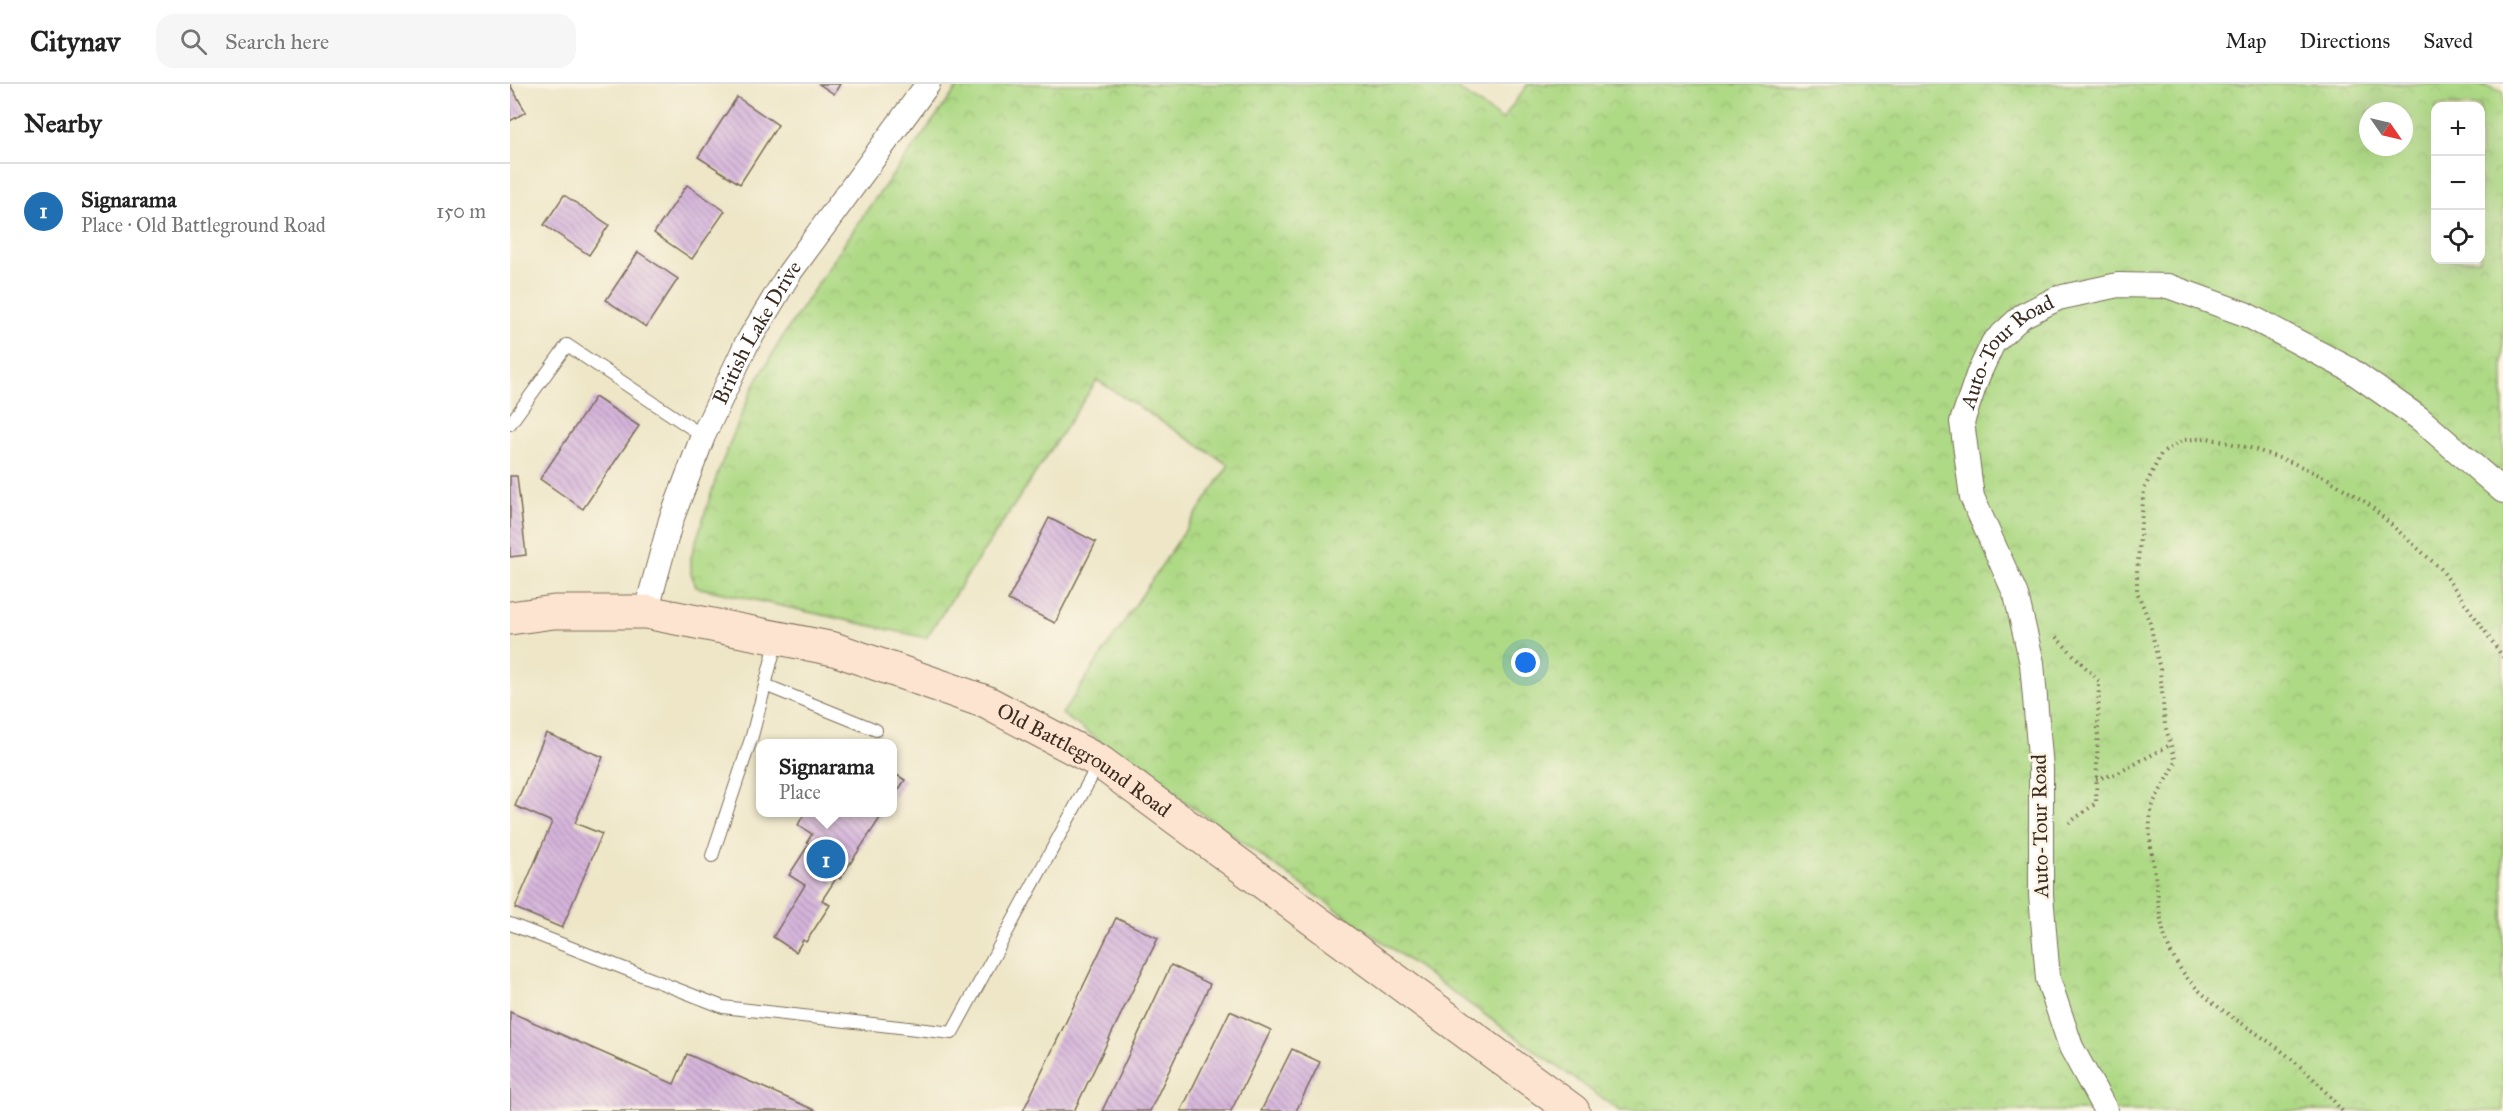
<!DOCTYPE html>
<meta charset="utf-8">
<style>
:root{--surface:#fff;--page:#f6f6f6;--text:#222;--muted:#767676;--line:#e0e0e0;--accent:#1f6fb2}
body{margin:0;font-family:"IM FELL Great Primer",serif;background:var(--page);color:var(--text)}
.controls{position:absolute;right:18px;top:18px;display:grid;overflow:hidden;border-radius:12px;box-shadow:0 6px 24px #0002}
.controls button{width:54px;height:54px;display:grid;place-items:center;padding:0;border:0;border-bottom:2px solid var(--line);background:var(--surface);color:var(--text);font:30px sans-serif}
.compass{position:absolute;left:1849px;top:18px;width:54px;height:54px;border-radius:50%;background:var(--surface);box-shadow:0 6px 24px #0002;rotate:124deg}
.you{position:absolute;left:1016px;top:579px;width:21px;height:21px;margin:-15px;border:4px solid #fff;border-radius:50%;background:#1a73e8;box-shadow:0 0 0 9px #1a73e833}
.badge{display:grid;place-items:center;width:39px;height:39px;border-radius:50%;background:var(--accent);color:#fff;font-size:20px;font-weight:700}
.pin{position:absolute;translate:-50% -50%;border:3px solid #fff;box-shadow:0 2px 6px #0006}
.popup{position:absolute;left:246px;top:655px;width:141px;height:78px;box-sizing:border-box;display:grid;place-content:center;border-radius:12px;background:var(--surface);filter:drop-shadow(0 2px 4px #0005);font-size:20px;white-space:nowrap;color:var(--muted)}
.popup b{font-size:22px;color:var(--text)}
.popup::after{content:'';position:absolute;left:50%;top:100%;margin-left:-12px;border:12px solid transparent;border-top-color:var(--surface)}
.list{margin:0;padding:0;list-style:none}
h2{display:flex;justify-content:space-between;align-items:center;height:78px;margin:0;padding:0 24px;font-size:26px}
h2 small{font-size:20px;font-weight:400;color:var(--muted)}
.list li{display:grid;grid-template-columns:39px 1fr auto;gap:18px;align-items:center;box-sizing:border-box;height:96px;padding:0 24px;border-top:2px solid var(--line)}
.list b{display:block;font-size:22px;white-space:nowrap}
.list p{margin:0;font-size:20px;white-space:nowrap;color:var(--muted)}
.list em{font-size:20px;font-style:normal;color:var(--muted)}
.icon{flex:none;width:33px;height:33px;fill:none;stroke:currentColor;stroke-width:2;stroke-linecap:round;stroke-linejoin:round}
.map{position:relative;flex:none;width:1993px;height:1027px;overflow:hidden}
header{display:flex;align-items:center;gap:36px;box-sizing:border-box;height:84px;padding:0 30px;background:var(--surface);border-bottom:2px solid var(--line)}
header strong{font-size:28px}
nav{display:flex;gap:33px;margin-inline-start:auto;font-size:21px}
.search{width:420px;height:54px;background:var(--page);display:flex;align-items:center;gap:15px;box-sizing:border-box;padding:0 21px;border-radius:18px;color:var(--muted);font-size:22px}
main{display:flex}
aside{flex:1;background:var(--surface)}
.map>svg:first-child{display:block}
.park{fill:url(#park-crowns);stroke:#748252;stroke-width:1.5;fill-rule:evenodd}
.building{fill:url(#building-back-hatch)}
.lines{fill:none;stroke-linecap:round;stroke-linejoin:round}
.lane-casing{stroke:#7a6c59;stroke-width:14}
.street-casing{stroke:#7a6c59;stroke-width:26}
.secondary-casing{stroke:#7a6c59;stroke-width:35}
.path{stroke:#7a6c59;stroke-width:4;stroke-dasharray:1.5 4.5;stroke-linecap:butt}
.lane{stroke:#fff;stroke-width:12}
.street{stroke:#fff;stroke-width:24}
.secondary{stroke:#fde4d0;stroke-width:33}
.labels{text-anchor:middle;dominant-baseline:central;stroke-width:5;stroke-linejoin:round;paint-order:stroke}
.street-label{font-size:21px;fill:#3b2a1e;stroke:#fcf5e5}
</style>
<header>
<strong>Citynav</strong>
<div class="search"><svg class="icon" aria-label="search" viewBox="0 0 24 24"><circle cx="10" cy="10" r="6"/><path d="M15 15l6 6"/></svg>Search here</div>
<nav><a>Map</a><a>Directions</a><a>Saved</a></nav>
</header>
<main>
<aside>
<h2>Nearby<small></small></h2>
<ul class="list">
<li><span class="badge">1</span><div><b>Signarama</b><p>Place · Old Battleground Road</p></div><em>150 m</em></li>
</ul>
</aside>
<div class="map">
<svg width="1993" height="1027" viewBox="0 0 1993 1027">
<defs>
<pattern id="park-crowns" width="20" height="18" patternUnits="userSpaceOnUse" patternTransform="scale(1.5)"><rect width="20" height="18" fill="#aed985"/><path d="M2 6a3 3 0 1 1 6 0M12 15a3 3 0 1 1 6 0" fill="none" stroke="#97ba72"/></pattern>
<pattern id="building-back-hatch" width="6" height="6" patternUnits="userSpaceOnUse" patternTransform="scale(1.5)"><rect width="6" height="6" fill="#d6b5dc"/><path d="M-1 5l2 2M0 0l6 6M5-1l2 2" fill="none" stroke="#af93b2"/></pattern>
</defs>
<rect width="100%" height="100%" fill="#fcf5e5"/>
<filter id="ink" filterUnits="userSpaceOnUse"><feTurbulence type="fractalNoise" baseFrequency=".0167" numOctaves="2"/><feDisplacementMap in="SourceGraphic" scale="12" xChannelSelector="R" yChannelSelector="G"/><feConvolveMatrix kernelMatrix="1 2 1 2 8 2 1 2 1" color-interpolation-filters="sRGB"/></filter>
<filter id="wash" filterUnits="userSpaceOnUse"><feTurbulence type="fractalNoise" baseFrequency=".008" numOctaves="4" result="noise"/><feDisplacementMap in="SourceGraphic" scale="24" xChannelSelector="R" yChannelSelector="G"/><feGaussianBlur stdDeviation="1.35" result="paint"/><feColorMatrix in="noise" values="0 0 0 0 0 0 0 0 0 0 0 0 0 0 0 0 0 1.4 0 .05"/><feComposite in="paint" operator="in"/></filter>
<g filter="url(#wash)">
<rect width="100%" height="100%" fill="#eee6c7"/>
<path class="park" d="M450 0H941L992 36 1018 0H1970L1993 8V1027H1110L552 630 719 381 587 296 416 554 186 503 181 489V473L208 388 242 305 273 252 357 126ZM1926 22H1970V176H1926ZM1858 27H1894V63H1858Z"/>
<g id="blocks">
<g class="building">
<polygon points="309,0 330,0 324,10"/>
<polygon points="0,1 16,28 0,37"/>
<polygon points="227,13 268,41 230,100 188,73"/>
<polygon points="177,101 215,127 182,175 144,149"/>
<polygon points="54,111 99,141 79,171 34,141"/>
<polygon points="128,168 168,195 136,243 96,216"/>
<polygon points="85,313 129,342 73,425 30,395"/>
<polygon points="0,392 7,392 16,471 0,473"/>
<polygon points="539,434 586,458 545,539 498,516"/>
<polygon points="36,649 93,673 65,739 92,750 52,844 5,824 42,738 5,722"/>
<polygon points="382,688 395,696 382,716"/>
<polygon points="295,728 374,728 330,795 327,793 312,816 320,821 296,858 293,856 286,868 263,853 295,801 279,791 299,760 297,758 302,750 288,741"/>
<polygon points="606,834 648,854 564,1027 513,1027"/>
<polygon points="661,881 700,900 640,1027 592,1027"/>
<polygon points="720,927 761,946 721,1027 671,1027"/>
<polygon points="0,928 164,1000 177,970 307,1027 0,1027"/>
<polygon points="782,965 810,978 786,1027 751,1027"/>
</g>
</g>
</g>
<g filter="url(#ink)">
<use href="#blocks" fill-opacity="0" stroke="#7a6c59" stroke-width="1.5"/>
<g class="lines">
<defs>
<g id="lane">
<polyline points="0,340 57,261 193,352"/>
<polyline points="255,601 366,646"/>
<polyline points="202,772 242,652 267,555"/>
<polyline points="0,840 213,923 442,949 589,679"/>
</g>
<g id="street">
<path id="s1" d="M136 528 161 436 193 352 236 261 280 188 418 0"/>
<path id="s2" d="M1596 1027 1561 963 1538 895 1531 811V685L1522 579 1506 511 1462 413 1452 338 1468 291 1483 259 1512 232 1548 214 1608 201 1658 202 1735 230 1839 285 1909 334 1993 407"/>
</g>
<g id="secondary">
<path id="s3" d="M0 534 44 528H136L324 565 476 618 590 678 1063 1027"/>
</g>
</defs>
<use href="#lane" class="lane-casing"/>
<use href="#street" class="street-casing"/>
<use href="#secondary" class="secondary-casing"/>
<g class="path">
<polyline points="1546,553 1589,597 1586,719 1559,739"/>
<polyline points="1586,695 1606,690 1660,661"/>
<path d="M1832 1027C1816 1007 1798 988 1778 972 1736 938 1680 916 1658 862 1651 844 1649 824 1647 804 1644 778 1634 743 1644 718 1650 705 1660 692 1666 678L1655 641 1650 586 1640 539 1627 508V488L1634 405 1651 370 1673 356 1698 354 1744 365 1783 379 1818 395 1857 419 1931 485 1993 573"/>
</g>
<use href="#lane" class="lane"/>
<use href="#street" class="street"/>
<use href="#secondary" class="secondary"/>
</g>
</g>
<g class="labels">
<g class="street-label">
<text stroke="none"><textPath href="#s1" startOffset="302">British Lake Drive</textPath></text>
<text stroke="none"><textPath href="#s2" startOffset="801">Auto-Tour Road</textPath></text>
<text stroke="none"><textPath href="#s3" startOffset="603">Old Battleground Road</textPath></text>
<text transform="translate(1530 742) rotate(-91)">Auto-Tour Road</text>
</g>
</g>
</svg>
<div class="controls">
<button>+</button>
<button>−</button>
<button><svg class="icon" aria-label="locate" viewBox="0 0 24 24"><circle cx="12" cy="12" r="6"/><path d="M12 2v4M12 18v4M2 12h4M18 12h4"/></svg></button>
</div>
<svg class="compass" viewBox="-18 -18 36 36"><path d="M0-13l5 13h-10z" fill="#e53935"/><path d="M0 13l5-13h-10z" fill="#767676"/></svg>
<div class="you"></div>
<div class="pin badge" style="left:316px;top:775px">1</div>
<div class="popup"><b>Signarama</b>Place</div>
</div>
</main>
